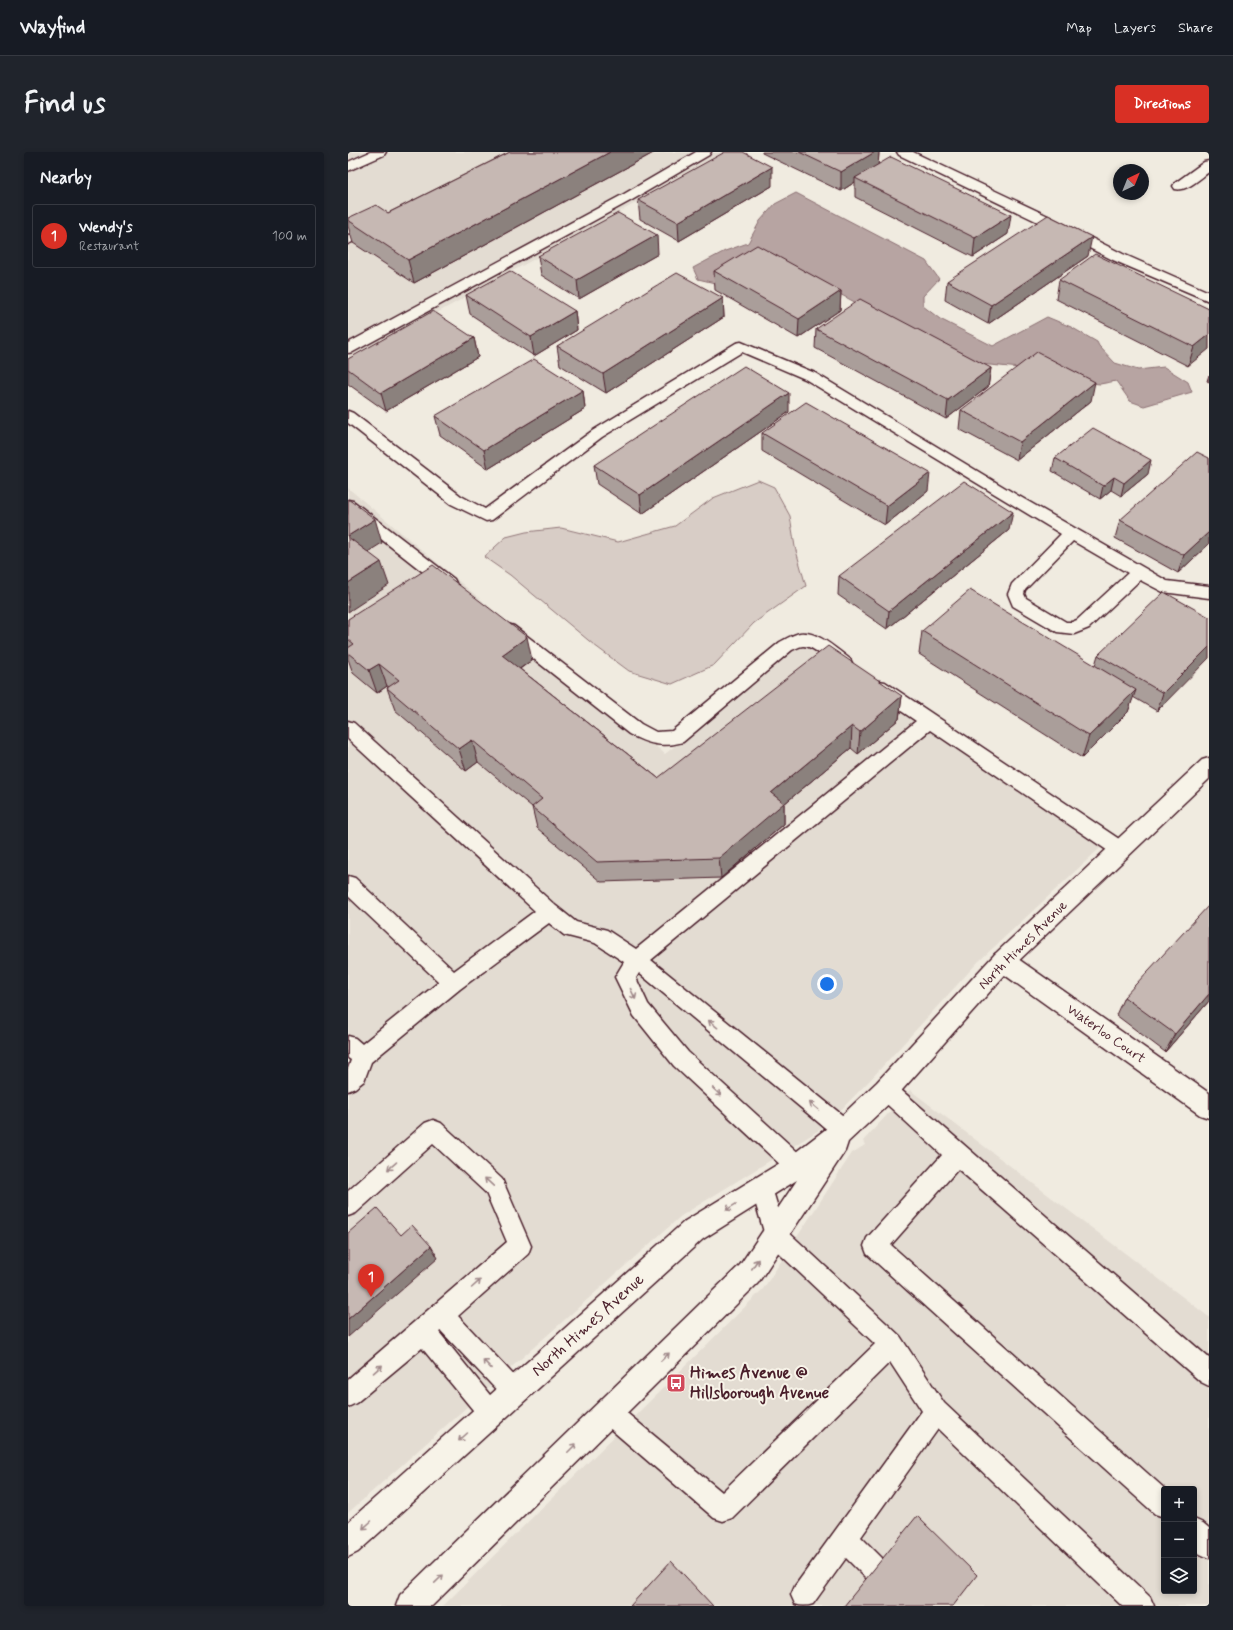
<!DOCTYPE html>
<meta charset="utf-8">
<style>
:root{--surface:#171b24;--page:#20242c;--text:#f1f3f6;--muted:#9ea1a6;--line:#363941;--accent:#d93025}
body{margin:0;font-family:Mynerve,sans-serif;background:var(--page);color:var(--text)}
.controls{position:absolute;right:12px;bottom:12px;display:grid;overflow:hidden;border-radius:4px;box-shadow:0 2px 6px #0003}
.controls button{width:36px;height:36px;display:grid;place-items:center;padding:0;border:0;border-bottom:1px solid var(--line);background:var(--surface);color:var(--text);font:20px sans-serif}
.compass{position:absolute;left:765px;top:12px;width:36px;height:36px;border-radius:50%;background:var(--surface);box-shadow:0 2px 6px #0003;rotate:43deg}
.you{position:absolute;left:479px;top:832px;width:14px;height:14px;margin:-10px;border:3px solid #fff;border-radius:50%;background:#1a73e8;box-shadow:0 0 0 6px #1a73e833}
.badge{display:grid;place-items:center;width:26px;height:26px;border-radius:50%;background:var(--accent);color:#fff;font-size:13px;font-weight:700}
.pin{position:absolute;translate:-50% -33px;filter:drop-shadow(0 1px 2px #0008)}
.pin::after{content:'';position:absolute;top:21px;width:14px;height:12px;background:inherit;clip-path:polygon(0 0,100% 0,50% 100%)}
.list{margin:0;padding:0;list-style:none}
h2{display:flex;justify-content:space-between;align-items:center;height:52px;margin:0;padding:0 16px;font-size:17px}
h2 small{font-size:13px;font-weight:400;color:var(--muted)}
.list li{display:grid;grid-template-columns:26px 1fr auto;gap:12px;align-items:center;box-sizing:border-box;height:64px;margin:0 8px 8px;padding:0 8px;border:1px solid var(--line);border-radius:4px}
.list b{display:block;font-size:15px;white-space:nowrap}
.list p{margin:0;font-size:13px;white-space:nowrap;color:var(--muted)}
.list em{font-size:13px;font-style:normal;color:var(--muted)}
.icon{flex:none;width:22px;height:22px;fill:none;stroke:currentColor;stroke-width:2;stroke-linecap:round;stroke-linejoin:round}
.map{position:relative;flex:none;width:861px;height:1454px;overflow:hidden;border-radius:4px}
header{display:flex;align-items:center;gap:24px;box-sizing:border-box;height:56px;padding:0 20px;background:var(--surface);border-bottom:1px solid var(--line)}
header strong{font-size:19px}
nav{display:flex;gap:22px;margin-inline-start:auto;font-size:14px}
.intro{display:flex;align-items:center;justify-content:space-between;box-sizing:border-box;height:96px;padding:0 24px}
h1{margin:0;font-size:28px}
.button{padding:10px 18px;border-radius:4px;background:var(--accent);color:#fff;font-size:14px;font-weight:700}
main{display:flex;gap:24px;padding:0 24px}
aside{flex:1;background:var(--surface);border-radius:4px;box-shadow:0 2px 6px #0003}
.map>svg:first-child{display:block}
.built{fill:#e3dcd2;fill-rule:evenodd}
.green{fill:#d8cdc6;stroke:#917678}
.water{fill:#b7a4a2;stroke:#8b6f72}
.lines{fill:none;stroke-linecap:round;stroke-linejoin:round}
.lane-casing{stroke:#4a1f2b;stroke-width:3}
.street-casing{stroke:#4a1f2b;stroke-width:3}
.secondary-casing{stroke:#4a1f2b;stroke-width:3}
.lane{fill:#f7f3e8;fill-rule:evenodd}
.street{fill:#f7f3e8;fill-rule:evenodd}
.secondary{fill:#f7f3e8;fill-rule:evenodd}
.wall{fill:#aa9e9a;stroke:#4a1f2b}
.shaded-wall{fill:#8b817d;stroke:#4a1f2b}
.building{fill:#c6b8b3;stroke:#4a1f2b}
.oneway{stroke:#a0898a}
.labels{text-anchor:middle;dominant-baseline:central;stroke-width:4;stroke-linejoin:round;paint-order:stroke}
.street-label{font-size:14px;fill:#4a1f2b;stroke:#f7f3e8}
.near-street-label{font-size:17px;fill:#4a1f2b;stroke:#f7f3e8}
.near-poi-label{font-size:17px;font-weight:bold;fill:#4a1f2b;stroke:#f7f3e8;text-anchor:start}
</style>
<header>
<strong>Wayfind</strong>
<nav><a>Map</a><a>Layers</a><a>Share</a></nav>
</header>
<div class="intro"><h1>Find us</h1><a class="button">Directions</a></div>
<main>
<aside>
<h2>Nearby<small></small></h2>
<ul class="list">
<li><span class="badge">1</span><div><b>Wendy's</b><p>Restaurant</p></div><em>100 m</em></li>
</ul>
</aside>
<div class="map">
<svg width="861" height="1454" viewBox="0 0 861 1454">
<rect width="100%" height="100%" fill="#f0ebe0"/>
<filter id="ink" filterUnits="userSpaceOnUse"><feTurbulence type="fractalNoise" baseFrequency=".025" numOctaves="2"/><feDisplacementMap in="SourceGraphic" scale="8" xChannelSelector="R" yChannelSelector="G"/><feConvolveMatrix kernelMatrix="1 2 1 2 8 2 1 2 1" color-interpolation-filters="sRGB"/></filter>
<g filter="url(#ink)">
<g class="built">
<polygon points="0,0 380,0 0,210"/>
<polygon points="0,336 317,602 464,483 767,682 630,810 523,927 476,975 333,1064 0,1361"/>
<path d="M562 938 861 1165V1454H95L415 1137 504 1001 517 993 515 989ZM816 1337H846V1439H816Z"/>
</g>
<polygon class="green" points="410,328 426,335 442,364 447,395 458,434 406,471 366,513 324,532 281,519 246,493 162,423 136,405 158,385 178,380 213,376 270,390 327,374 365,346"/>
<polygon class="water" points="448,41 578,109 591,127 575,144 575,154 592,167 645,194 699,165 723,175 749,190 751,194 767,211 790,218 816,215 840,230 844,240 796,254 782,249 768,229 752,232 722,229 672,216 632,212 608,204 441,115 384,135 350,127 345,116 377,99 400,91 412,69 427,52"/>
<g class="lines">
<defs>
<g id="lane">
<polygon points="22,0 38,0 36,3 0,19 0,10"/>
<polygon points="348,0 363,0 361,3 284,48 5,200 0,201 0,191 276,42"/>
<polygon points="549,0 565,0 698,63 775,102 861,140 861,149 765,108 688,69 551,3"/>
<polygon points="26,71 31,72 32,75 31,78 0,92 0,83"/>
<path d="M393 190 467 221 669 343 819 429 861 434V446L815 440 792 428 741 476 726 482 709 480 665 454 660 442 664 432 713 382 457 227 394 200 254 285 144 368 138 369 103 352 0 271V259L5 261 113 344 137 357 244 279 388 191ZM725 389 780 421 729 468 724 470H718L678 446 676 442 677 438Z"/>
<polygon points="0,348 5,349 106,427 108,431 106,435 100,437 94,435 0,361"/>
<path d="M160 472 166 474 293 572 308 580 324 579 432 490C438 487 446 482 452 481 470 479 488 497 502 507L504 511 502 515C483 521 472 494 455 494 452 494 447 497 444 498L335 590C314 596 300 592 281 582L154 482 152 478 154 474Z"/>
<polygon points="531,529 537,530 780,693 782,698 780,703 773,706 766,703 582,578 303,808 504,971 507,978 504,985 496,988 488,985 291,821 288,826 300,852 340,900 466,1015 469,1022 466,1029 458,1032 450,1029 326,914 286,864 267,825 276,810 247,791 216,783 201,771 112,837 23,910 16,929 7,936 0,939 0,917 3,908 0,906 0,884 7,886 14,892 91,830 0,744 0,724 7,726 106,819 187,759 0,587 0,569 6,571 208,754 228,770 259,778 288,797 568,569 525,540 522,535 525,530"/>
<polygon points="538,928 545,931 861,1206 861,1234 853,1230 610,1017 543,1093 817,1337 816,1365 807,1362 519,1102 516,1094 519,1086 594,1003 531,945 528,938 531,931"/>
<polygon points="85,968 93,971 154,1027 183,1094 180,1102 110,1164 174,1232 178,1240 174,1248 166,1252 158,1248 93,1179 91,1180 150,1253 154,1261 150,1269 142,1273 134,1269 74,1196 8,1251 0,1255 0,1227 159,1090 138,1041 85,992 8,1061 0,1064 0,1039 77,971"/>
<path d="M414 1026 422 1029 436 1076 552 1184 596 1251 802 1445 806 1454H774L590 1277 513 1385 537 1409 541 1418 537 1427 528 1431 519 1427 498 1406 465 1452C459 1454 453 1454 447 1452L443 1443 447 1434 574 1259 542 1210 384 1366 375 1369 366 1366 252 1268 248 1260 252 1252 260 1248 268 1252 374 1340 527 1192 419 1090 403 1036 406 1029Z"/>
<polygon points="846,1367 855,1371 861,1376 861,1406 852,1402 846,1397"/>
</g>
<g id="street">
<path d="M861 9V20C851 27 839 40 827 37L825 34 827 31 856 10Z"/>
<polygon points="655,799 663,802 861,941 861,966 852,963 647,816 644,809 647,802"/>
</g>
<polygon id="secondary" points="861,606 861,627 663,816 547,946 500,990 497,999 410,1131 84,1454 48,1454 52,1443 392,1113 449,1028 355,1087 10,1400 0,1405 0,1370 337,1069 440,1006 487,970 529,930 647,802 854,608"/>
</defs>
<use href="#lane" class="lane-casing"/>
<use href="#street" class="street-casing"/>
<use href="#secondary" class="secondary-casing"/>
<use href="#lane" class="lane"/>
<use href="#street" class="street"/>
<use href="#secondary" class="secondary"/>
</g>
<g class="wall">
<polygon points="162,0 307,0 66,131 5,91 0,74 0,66 40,61"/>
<polygon points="414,0 531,0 530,13 660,82 625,105 507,45 507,30 493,39 414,1"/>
<polygon points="424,34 331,89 292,67 290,48"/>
<polygon points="310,102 231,147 193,123 190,104"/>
<polygon points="740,104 640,172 597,148 599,129"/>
<polygon points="366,119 493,139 492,158 450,186 367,138"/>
<polygon points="711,128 861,157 840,214 708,147"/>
<polygon points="118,143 227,159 229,178 186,204 122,162"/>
<polygon points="375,146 376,165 258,241 212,213 209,194"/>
<polygon points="468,177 643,216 640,235 598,267 467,196"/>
<polygon points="126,186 130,205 38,259 0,232 0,207"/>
<polygon points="861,223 861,230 859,229"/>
<polygon points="235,238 237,257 140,317 92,283 87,264"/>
<polygon points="743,249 669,308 611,277 613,258"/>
<polygon points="441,260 294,362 249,332 246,313"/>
<polygon points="414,281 580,339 537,373 414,299"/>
<polygon points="707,306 800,322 773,344 763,338 752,347 704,319"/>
<polygon points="861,306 861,392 830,421 767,386 772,368"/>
<polygon points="661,378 539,477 490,443 491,424"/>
<polygon points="861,465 809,559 785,545 780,560 734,606 571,502 574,479 747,513 750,503"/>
<polygon points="0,467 184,508 172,517 310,626 554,544 551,567 510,602 503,596 436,652 436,672 373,726 253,730 189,676 184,655 130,610 118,619 47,558 39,536 41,535 39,534 29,541 5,521 0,507"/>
<polygon points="776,845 861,849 817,900 768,863"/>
</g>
<g class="shaded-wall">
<polygon points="262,0 307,0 66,131 60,108"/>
<polygon points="527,0 531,0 530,16 507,26 507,30 493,39 493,20"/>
<polygon points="424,15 424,34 331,89 330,70"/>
<polygon points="663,63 660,82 625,105 627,86"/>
<polygon points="309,83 310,102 231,147 229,128"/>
<polygon points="744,85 740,104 640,172 643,153"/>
<polygon points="493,139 492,158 450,186 451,167"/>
<polygon points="375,146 376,165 258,241 255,222"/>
<polygon points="227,159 229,178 186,204 183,185"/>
<polygon points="861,183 861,197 840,214 846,195"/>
<polygon points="126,186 130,205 38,259 33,241"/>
<polygon points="643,216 640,235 598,267 600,248"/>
<polygon points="747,230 743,249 669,308 672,290"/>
<polygon points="235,238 237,257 140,317 136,298"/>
<polygon points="441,241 441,260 294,362 292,343"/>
<polygon points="803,308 800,322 773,344 776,331"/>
<polygon points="582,321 580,339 537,373 539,354"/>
<polygon points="766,325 763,338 752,347 755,334"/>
<polygon points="665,360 661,378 539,477 541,459"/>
<polygon points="27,367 34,391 7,408 0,386 0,384"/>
<polygon points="861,380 861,392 830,421 836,403"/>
<polygon points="33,410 41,433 0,460 0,431"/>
<polygon points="179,485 184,508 160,525 154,503"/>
<polygon points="861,495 861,506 809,559 815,541"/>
<polygon points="31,512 39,534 29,541 21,518"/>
<polygon points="788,538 780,560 734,606 741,584"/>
<polygon points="554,544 551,567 510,602 512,580"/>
<polygon points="504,574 503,596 436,652 436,672 373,726 371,706 423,641"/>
<polygon points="124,588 130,610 118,619 111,597"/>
<polygon points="861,842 861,849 817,900 827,882"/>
<polygon points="83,1094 90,1106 0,1185 0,1167"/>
</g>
<g class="building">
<polygon points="162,0 262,0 60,108 0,68 0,66 28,53 40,61"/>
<polygon points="377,0 395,0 424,15 330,70 290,48"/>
<polygon points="451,0 527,0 493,20"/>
<polygon points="543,5 663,63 627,86 507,26"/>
<polygon points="270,61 309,83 229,128 190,104"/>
<polygon points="700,63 744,85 643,153 599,129"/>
<polygon points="409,93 493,139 451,167 366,119"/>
<polygon points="747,102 861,157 861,183 846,195 711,128"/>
<polygon points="162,119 227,159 183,185 118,143"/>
<polygon points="329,121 375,146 255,222 209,194"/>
<polygon points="512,147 643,216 600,248 468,177"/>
<polygon points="85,159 126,186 33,241 0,217 0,207"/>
<polygon points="689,200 747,230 672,290 613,258"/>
<polygon points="186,207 235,238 136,298 87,264"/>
<polygon points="396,214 441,241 292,343 246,313"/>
<polygon points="458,250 582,321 539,354 414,281"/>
<polygon points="745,276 803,308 776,331 766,325 755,334 707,306"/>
<polygon points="849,300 861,306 861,380 836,403 772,368"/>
<polygon points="616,329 665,360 541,459 491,424"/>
<polygon points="0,347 27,367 0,384"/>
<polygon points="0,385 33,410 0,431"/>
<polygon points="85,413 179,485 154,503 310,626 480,494 554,544 512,580 504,574 423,641 436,651 371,706 249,710 184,655 194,647 124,588 111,597 39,536 51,528 31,512 21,518 0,501 0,496 6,492 0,487 0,467"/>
<polygon points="622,438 788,538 741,584 574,479"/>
<polygon points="816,440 861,465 861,495 815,541 750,503"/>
<polygon points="861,753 861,842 827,882 776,845"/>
<polygon points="29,1056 53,1083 64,1073 83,1094 0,1167 0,1081"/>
<polygon points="569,1364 629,1423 605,1454 496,1454"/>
<polygon points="323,1409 365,1454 282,1454"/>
</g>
<defs><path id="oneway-shaft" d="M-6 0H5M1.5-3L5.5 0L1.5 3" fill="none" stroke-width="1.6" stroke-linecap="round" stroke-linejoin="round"/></defs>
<g class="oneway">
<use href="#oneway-shaft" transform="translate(285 842) rotate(65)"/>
<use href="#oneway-shaft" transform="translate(365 872) rotate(-141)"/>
<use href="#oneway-shaft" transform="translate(369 940) rotate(43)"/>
<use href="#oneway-shaft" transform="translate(466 954) rotate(-141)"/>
<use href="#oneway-shaft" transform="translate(44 1014) rotate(139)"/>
<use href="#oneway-shaft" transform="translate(141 1030) rotate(-137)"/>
<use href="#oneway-shaft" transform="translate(383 1055) rotate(148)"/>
<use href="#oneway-shaft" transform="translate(407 1112) rotate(-57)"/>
<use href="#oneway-shaft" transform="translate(128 1132) rotate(-42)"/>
<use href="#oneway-shaft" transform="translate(317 1205) rotate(-44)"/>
<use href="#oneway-shaft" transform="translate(139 1212) rotate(-133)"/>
<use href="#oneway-shaft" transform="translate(30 1217) rotate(-41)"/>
<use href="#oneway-shaft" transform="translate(115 1285) rotate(138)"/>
<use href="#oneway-shaft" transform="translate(224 1296) rotate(-45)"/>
<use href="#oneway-shaft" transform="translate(19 1373) rotate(138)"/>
<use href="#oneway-shaft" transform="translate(91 1427) rotate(-44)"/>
</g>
</g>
<defs>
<symbol id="bus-square" viewBox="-11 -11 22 22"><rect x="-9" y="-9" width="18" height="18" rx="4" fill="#d1495b" stroke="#f7f3e8"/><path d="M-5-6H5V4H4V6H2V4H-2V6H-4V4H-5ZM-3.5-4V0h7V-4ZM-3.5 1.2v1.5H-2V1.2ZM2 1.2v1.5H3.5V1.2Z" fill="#fff"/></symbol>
</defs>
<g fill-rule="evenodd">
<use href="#bus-square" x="317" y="1220" width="22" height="22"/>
</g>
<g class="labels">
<g class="street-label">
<text transform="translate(675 793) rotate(-45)">North Himes Avenue</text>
<text transform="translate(758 882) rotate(35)">Waterloo Court</text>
</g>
<g class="near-street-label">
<text transform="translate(240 1173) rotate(-42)">North Himes Avenue</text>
</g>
<g class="near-poi-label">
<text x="342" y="1221">Himes Avenue @<tspan x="342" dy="20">Hillsborough Avenue</tspan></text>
</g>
</g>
</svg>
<div class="controls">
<button>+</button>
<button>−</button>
<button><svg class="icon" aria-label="layers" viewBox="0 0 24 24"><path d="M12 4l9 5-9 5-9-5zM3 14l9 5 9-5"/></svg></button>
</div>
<svg class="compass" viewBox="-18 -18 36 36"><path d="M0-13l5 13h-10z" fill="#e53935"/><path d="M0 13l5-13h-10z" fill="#9ea1a6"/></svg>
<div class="you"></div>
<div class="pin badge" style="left:23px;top:1145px">1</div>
</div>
</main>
